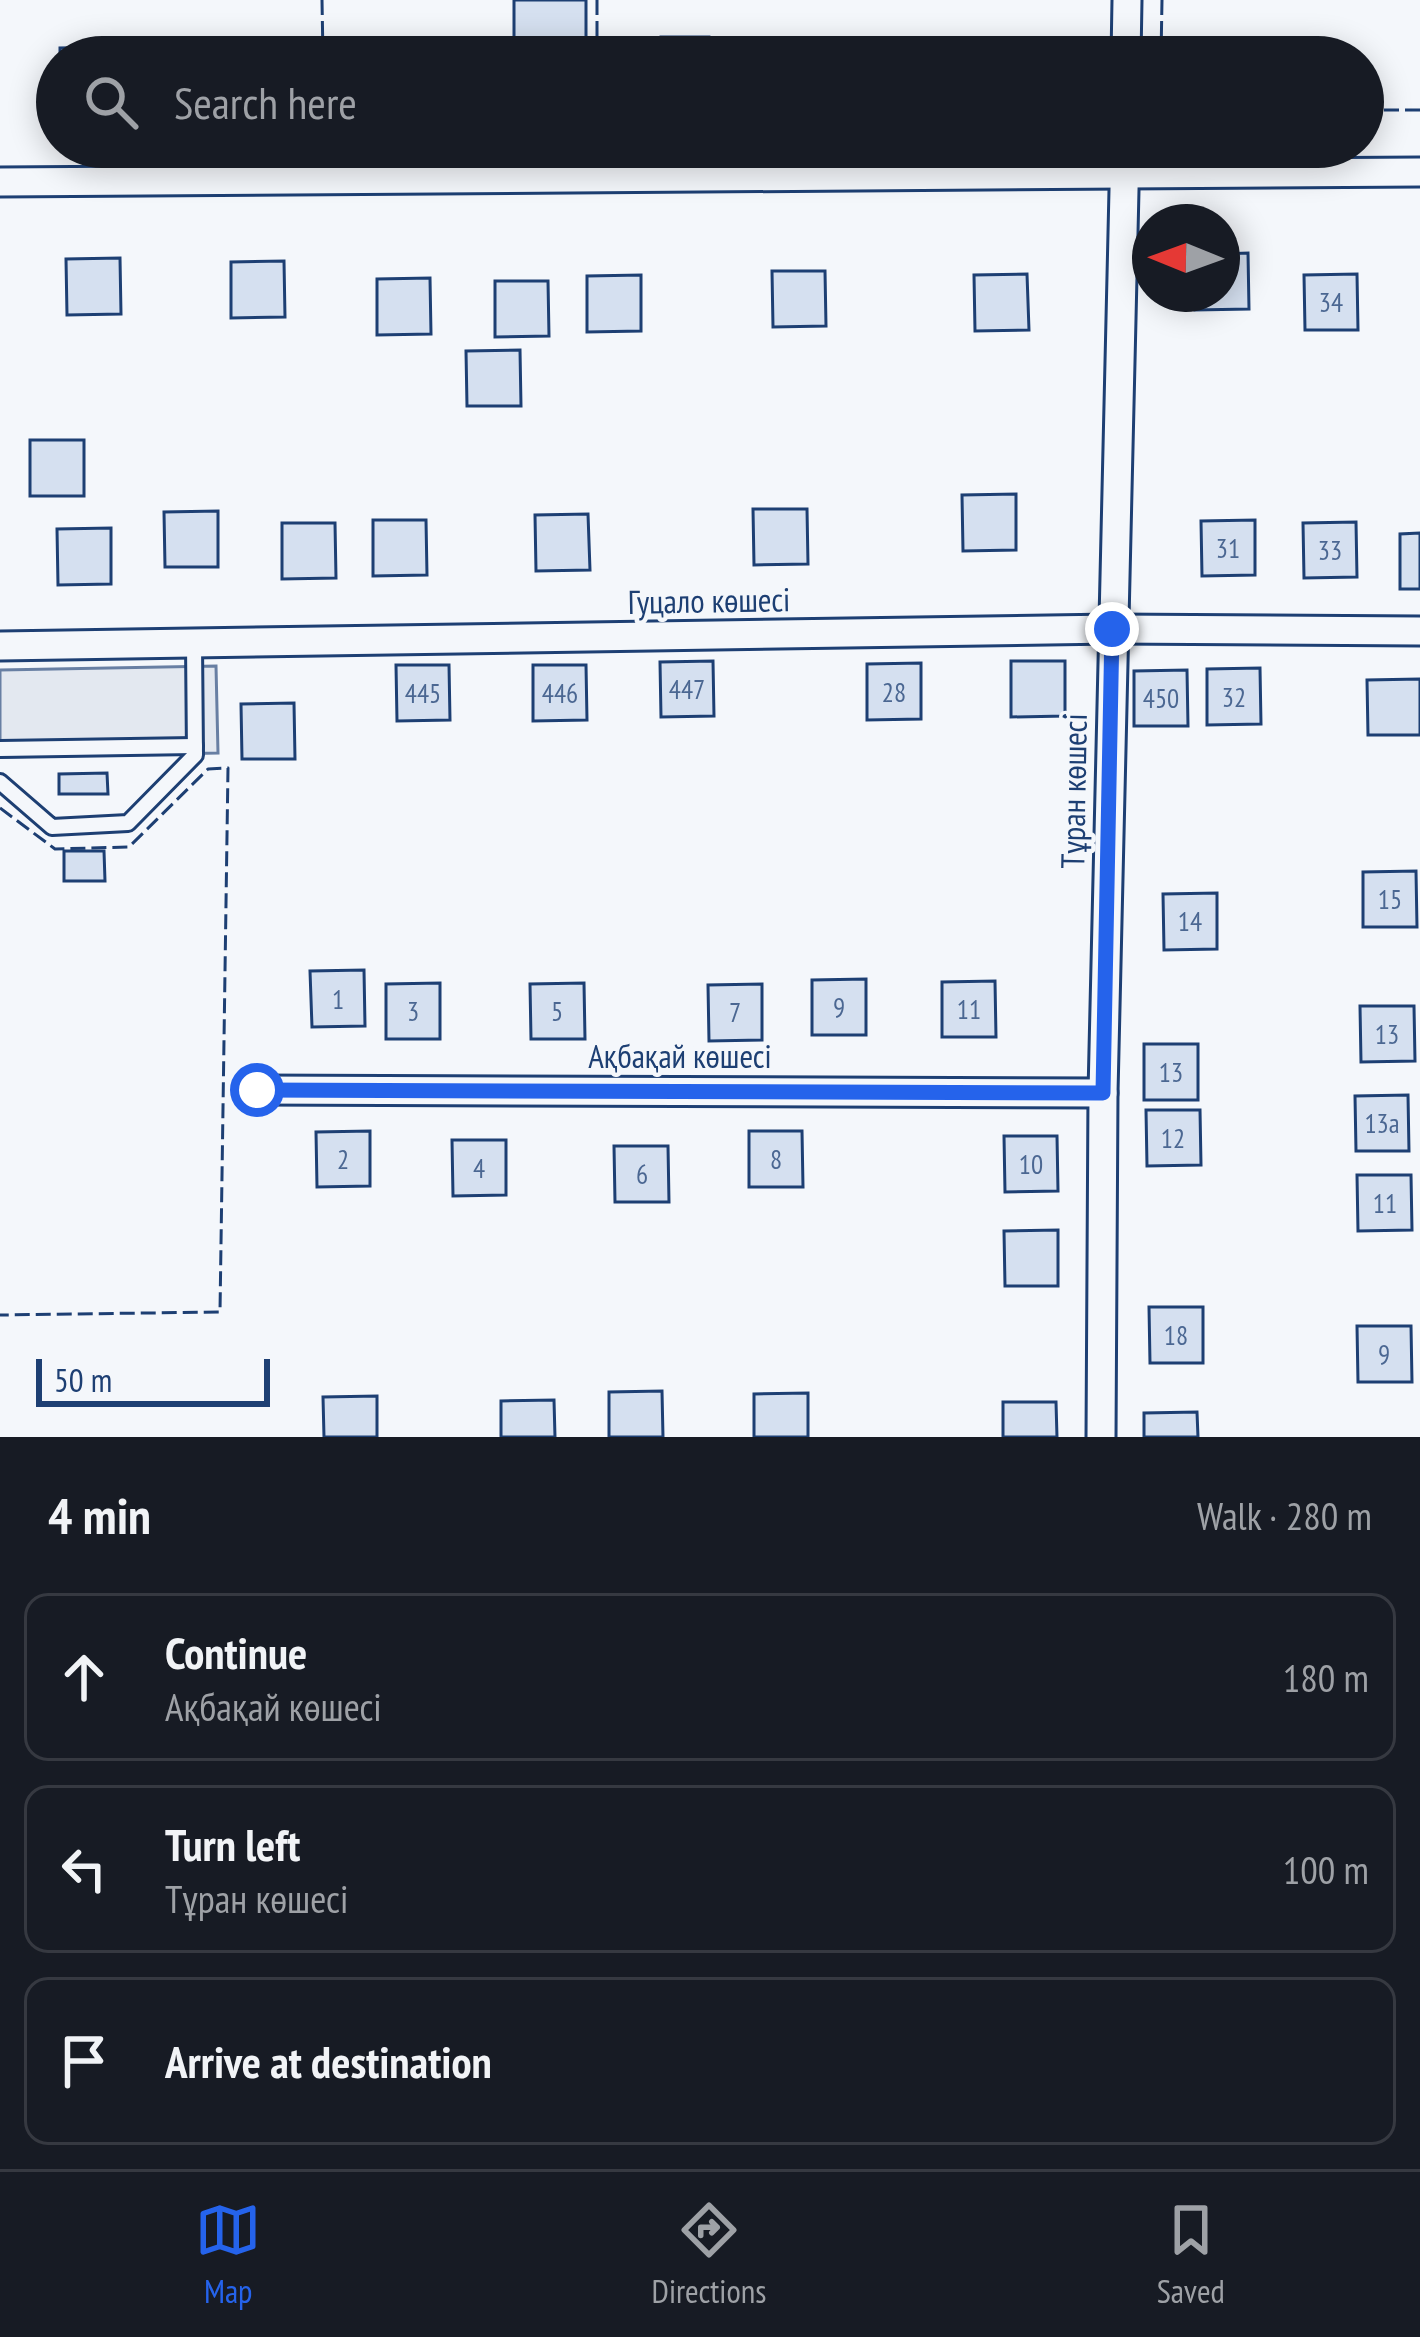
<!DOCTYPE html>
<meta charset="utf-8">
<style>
:root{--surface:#171b24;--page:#20242c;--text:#f1f3f6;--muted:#9ea1a6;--line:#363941;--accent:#2563eb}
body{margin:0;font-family:"PT Sans Narrow",sans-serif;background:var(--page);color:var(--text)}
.compass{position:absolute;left:1132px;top:204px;width:108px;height:108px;border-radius:50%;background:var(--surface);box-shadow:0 6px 30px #0003;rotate:271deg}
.scale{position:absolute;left:36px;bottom:30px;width:234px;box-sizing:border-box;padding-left:12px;border:6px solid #1d3f73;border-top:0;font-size:33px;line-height:42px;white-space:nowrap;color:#1d3f73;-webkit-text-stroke:9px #f4f7fb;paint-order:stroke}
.stop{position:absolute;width:36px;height:36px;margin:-27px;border:9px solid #2563eb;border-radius:50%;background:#fff}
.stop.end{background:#2563eb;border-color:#fff;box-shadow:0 3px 12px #0008}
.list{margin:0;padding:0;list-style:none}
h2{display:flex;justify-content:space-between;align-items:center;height:156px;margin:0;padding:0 48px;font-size:51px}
h2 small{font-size:39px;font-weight:400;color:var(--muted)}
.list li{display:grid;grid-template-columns:78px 1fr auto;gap:36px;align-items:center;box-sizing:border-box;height:168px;margin:0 24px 24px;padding:0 24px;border:3px solid var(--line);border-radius:24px}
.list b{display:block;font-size:45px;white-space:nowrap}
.list p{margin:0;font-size:39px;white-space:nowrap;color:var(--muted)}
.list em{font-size:39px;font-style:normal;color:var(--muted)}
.icon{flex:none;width:66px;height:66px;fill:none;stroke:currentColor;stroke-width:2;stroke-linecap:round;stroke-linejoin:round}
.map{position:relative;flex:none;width:1420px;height:1437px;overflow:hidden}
.search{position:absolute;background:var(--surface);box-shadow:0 6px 30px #0003;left:36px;right:36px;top:36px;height:132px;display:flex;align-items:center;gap:30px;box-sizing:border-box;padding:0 42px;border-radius:66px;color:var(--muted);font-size:45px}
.sheet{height:732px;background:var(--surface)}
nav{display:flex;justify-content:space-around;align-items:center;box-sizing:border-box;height:168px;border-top:3px solid var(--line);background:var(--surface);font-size:33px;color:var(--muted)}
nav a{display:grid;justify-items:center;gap:6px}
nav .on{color:var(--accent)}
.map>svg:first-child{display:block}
.parking{fill:#e3e8f0;stroke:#687fa3;stroke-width:3}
.building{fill:#d5e0f0;stroke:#1d3f73;stroke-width:3}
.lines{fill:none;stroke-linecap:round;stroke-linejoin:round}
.service-casing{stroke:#1d3f73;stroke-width:20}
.minor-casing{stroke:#1d3f73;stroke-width:33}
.service{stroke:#f4f7fb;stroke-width:14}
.minor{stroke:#f4f7fb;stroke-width:27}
.fence{stroke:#1d3f73;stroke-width:3;stroke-dasharray:15 6;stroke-linecap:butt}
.route{stroke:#2563eb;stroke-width:15}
.labels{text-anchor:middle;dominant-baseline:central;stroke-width:9;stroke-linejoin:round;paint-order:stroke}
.number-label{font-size:27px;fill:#4b6792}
.street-label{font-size:33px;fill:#1d3f73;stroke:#f4f7fb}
</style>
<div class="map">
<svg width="1420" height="1437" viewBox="0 0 1420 1437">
<rect width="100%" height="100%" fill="#f4f7fb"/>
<polygon class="parking" points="216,666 218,753 0,757 0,670"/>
<g class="building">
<polygon points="514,0 586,0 586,57 403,57 403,44 514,43"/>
<polygon points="661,37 709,37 710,57 661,57"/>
<rect x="240" y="45" width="53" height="12"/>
<polygon points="114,47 114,57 60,57 60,48"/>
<rect x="858" y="48" width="54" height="9"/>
<polygon points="210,49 210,57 157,57 157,50"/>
<polygon points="1248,253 1249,309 1195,310 1195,294 1222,294 1222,254"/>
<polygon points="120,258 121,314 67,315 66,259"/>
<polygon points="284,261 285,317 231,318 231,262"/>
<polygon points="772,271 825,271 826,326 773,327"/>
<polygon points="1027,274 1029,330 975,331 974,275"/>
<polygon points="1357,274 1358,330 1305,330 1304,275"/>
<polygon points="641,275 641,331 587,332 587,276"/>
<polygon points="430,278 431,334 377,335 377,279"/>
<polygon points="495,281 548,281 549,336 495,337"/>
<polygon points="520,350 521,406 467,406 466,351"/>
<rect x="30" y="440" width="54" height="56"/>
<polygon points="1016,494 1016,550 963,551 962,495"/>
<polygon points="753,509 807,509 808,564 754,565"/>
<polygon points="218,511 218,567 165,567 164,512"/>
<polygon points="588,514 590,570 536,571 535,515"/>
<polygon points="373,520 426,520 427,575 373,576"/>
<polygon points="1255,520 1255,575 1202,576 1201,521"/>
<polygon points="1356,522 1357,577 1304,578 1303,523"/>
<polygon points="282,523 335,523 336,578 282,579"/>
<polygon points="111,528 111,584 58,585 57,529"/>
<polygon points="1420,533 1420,589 1400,589 1400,534"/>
<polygon points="713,661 714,716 661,717 660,662"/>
<polygon points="1011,661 1065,661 1065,716 1011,717"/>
<polygon points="921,663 921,719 867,720 867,664"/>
<polygon points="396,665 449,665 450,720 397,721"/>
<polygon points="533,665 586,665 587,720 533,721"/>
<polygon points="1260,668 1261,724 1207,725 1207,669"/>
<polygon points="1187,670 1188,726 1134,726 1134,671"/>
<polygon points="1420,679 1420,735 1368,735 1367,680"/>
<polygon points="294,703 295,759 242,759 241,704"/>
<polygon points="107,773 108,794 59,794 59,774"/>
<polygon points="64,851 104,851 105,881 64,881"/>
<polygon points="1416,871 1417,927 1363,927 1363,872"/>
<polygon points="1217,893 1217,949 1164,950 1163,894"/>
<polygon points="364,970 365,1026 312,1027 310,971"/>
<polygon points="866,979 866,1035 812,1035 812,980"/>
<polygon points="995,981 996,1037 942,1037 942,982"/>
<polygon points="440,983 440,1039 386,1039 386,984"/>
<polygon points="584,983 585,1039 531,1039 530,984"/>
<polygon points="762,984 762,1040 709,1041 708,985"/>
<polygon points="1360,1006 1414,1006 1415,1061 1361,1062"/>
<rect x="1144" y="1044" width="54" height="56"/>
<polygon points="1408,1095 1409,1151 1356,1151 1355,1096"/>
<polygon points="1146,1110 1200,1110 1201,1165 1147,1166"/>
<polygon points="370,1131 370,1186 317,1187 316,1132"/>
<polygon points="749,1131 802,1131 803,1187 749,1187"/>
<polygon points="1004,1136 1057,1136 1058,1191 1005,1192"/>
<polygon points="452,1140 506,1140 506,1195 453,1196"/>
<polygon points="614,1146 668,1146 669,1202 615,1202"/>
<polygon points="1357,1175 1411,1175 1412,1230 1358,1231"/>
<polygon points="1058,1230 1058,1286 1005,1286 1004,1231"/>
<polygon points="1149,1307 1203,1307 1203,1363 1150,1363"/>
<polygon points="1357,1326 1411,1326 1412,1382 1358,1382"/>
<polygon points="662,1391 663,1437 609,1437 609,1392"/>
<polygon points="808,1393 808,1437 754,1437 754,1394"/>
<polygon points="377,1396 377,1437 324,1437 323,1397"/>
<polygon points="554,1400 555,1437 501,1437 501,1401"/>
<polygon points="1003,1402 1056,1402 1057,1437 1003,1437"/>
<polygon points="1197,1412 1198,1437 1144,1437 1144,1413"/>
</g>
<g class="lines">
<defs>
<g id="service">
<polyline points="0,749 195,746"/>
<polyline points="0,782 52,827 128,823 195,755 194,644"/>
</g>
<g id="minor">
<polyline points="1126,57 1127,0"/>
<polyline points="0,182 1420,172"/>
<polyline points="0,646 1112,629 1420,631"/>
<polyline points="257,1090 1103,1093"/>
<polyline points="1101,1437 1103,1093 1125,147"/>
</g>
</defs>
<use href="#service" class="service-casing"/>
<use href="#minor" class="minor-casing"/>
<use href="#service" class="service"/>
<use href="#minor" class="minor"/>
<g class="fence">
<polyline points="322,0 323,57"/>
<polyline points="597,0 597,57"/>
<polyline points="1161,57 1162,0"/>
<polyline points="1363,110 1420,110"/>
<polyline points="0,808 55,849 129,847 208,769 228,768 220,1312 0,1315"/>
</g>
</g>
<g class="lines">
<polyline class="route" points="257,1090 1103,1093 1112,629"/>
</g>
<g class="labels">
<g class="number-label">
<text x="1331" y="302">34</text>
<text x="1228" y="548">31</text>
<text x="1330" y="550">33</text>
<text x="687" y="689">447</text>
<text x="894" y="692">28</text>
<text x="423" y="693">445</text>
<text x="560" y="693">446</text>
<text x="1234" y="697">32</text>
<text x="1161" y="698">450</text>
<text x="1390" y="899">15</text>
<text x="1190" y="921">14</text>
<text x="338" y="999">1</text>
<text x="839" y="1007">9</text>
<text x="969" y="1009">11</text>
<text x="413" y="1011">3</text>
<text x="557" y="1011">5</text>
<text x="735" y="1012">7</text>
<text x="1387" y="1034">13</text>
<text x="1171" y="1072">13</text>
<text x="1382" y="1123">13а</text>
<text x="1173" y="1138">12</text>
<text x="343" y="1159">2</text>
<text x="776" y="1159">8</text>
<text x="1031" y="1164">10</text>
<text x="479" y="1168">4</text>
<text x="642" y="1174">6</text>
<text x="1385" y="1203">11</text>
<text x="1176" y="1335">18</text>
<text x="1384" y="1354">9</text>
</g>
<g class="street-label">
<text transform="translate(709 600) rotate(-1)">Гуцало көшесі</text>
<text transform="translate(1073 791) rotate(-89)">Тұран көшесі</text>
<text x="680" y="1055">Ақбақай көшесі</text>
</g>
</g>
</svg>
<svg class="compass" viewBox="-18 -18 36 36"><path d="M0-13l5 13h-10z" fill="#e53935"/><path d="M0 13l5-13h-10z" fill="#9ea1a6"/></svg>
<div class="scale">50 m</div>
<div class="stop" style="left:257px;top:1090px"></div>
<div class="stop end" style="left:1112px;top:629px"></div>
<div class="search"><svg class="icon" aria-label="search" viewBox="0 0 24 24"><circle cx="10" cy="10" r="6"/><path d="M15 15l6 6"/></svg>Search here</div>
</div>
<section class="sheet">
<h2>4 min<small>Walk · 280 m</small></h2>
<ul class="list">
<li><svg class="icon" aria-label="ahead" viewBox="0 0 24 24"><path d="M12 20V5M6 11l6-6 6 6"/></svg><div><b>Continue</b><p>Ақбақай көшесі</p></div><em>180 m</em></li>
<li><svg class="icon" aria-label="left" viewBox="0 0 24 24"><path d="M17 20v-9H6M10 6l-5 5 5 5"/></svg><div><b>Turn left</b><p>Тұран көшесі</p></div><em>100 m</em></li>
<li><svg class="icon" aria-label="arrive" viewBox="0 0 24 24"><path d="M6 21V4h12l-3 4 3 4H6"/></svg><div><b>Arrive at destination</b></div></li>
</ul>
</section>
<nav>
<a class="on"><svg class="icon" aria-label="map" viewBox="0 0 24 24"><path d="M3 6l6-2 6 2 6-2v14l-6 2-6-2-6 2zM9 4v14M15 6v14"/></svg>Map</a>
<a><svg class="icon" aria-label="directions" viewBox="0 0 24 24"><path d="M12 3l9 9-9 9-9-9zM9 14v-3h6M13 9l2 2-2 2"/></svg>Directions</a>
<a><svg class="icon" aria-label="saved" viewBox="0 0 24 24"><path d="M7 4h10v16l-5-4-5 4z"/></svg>Saved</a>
</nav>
